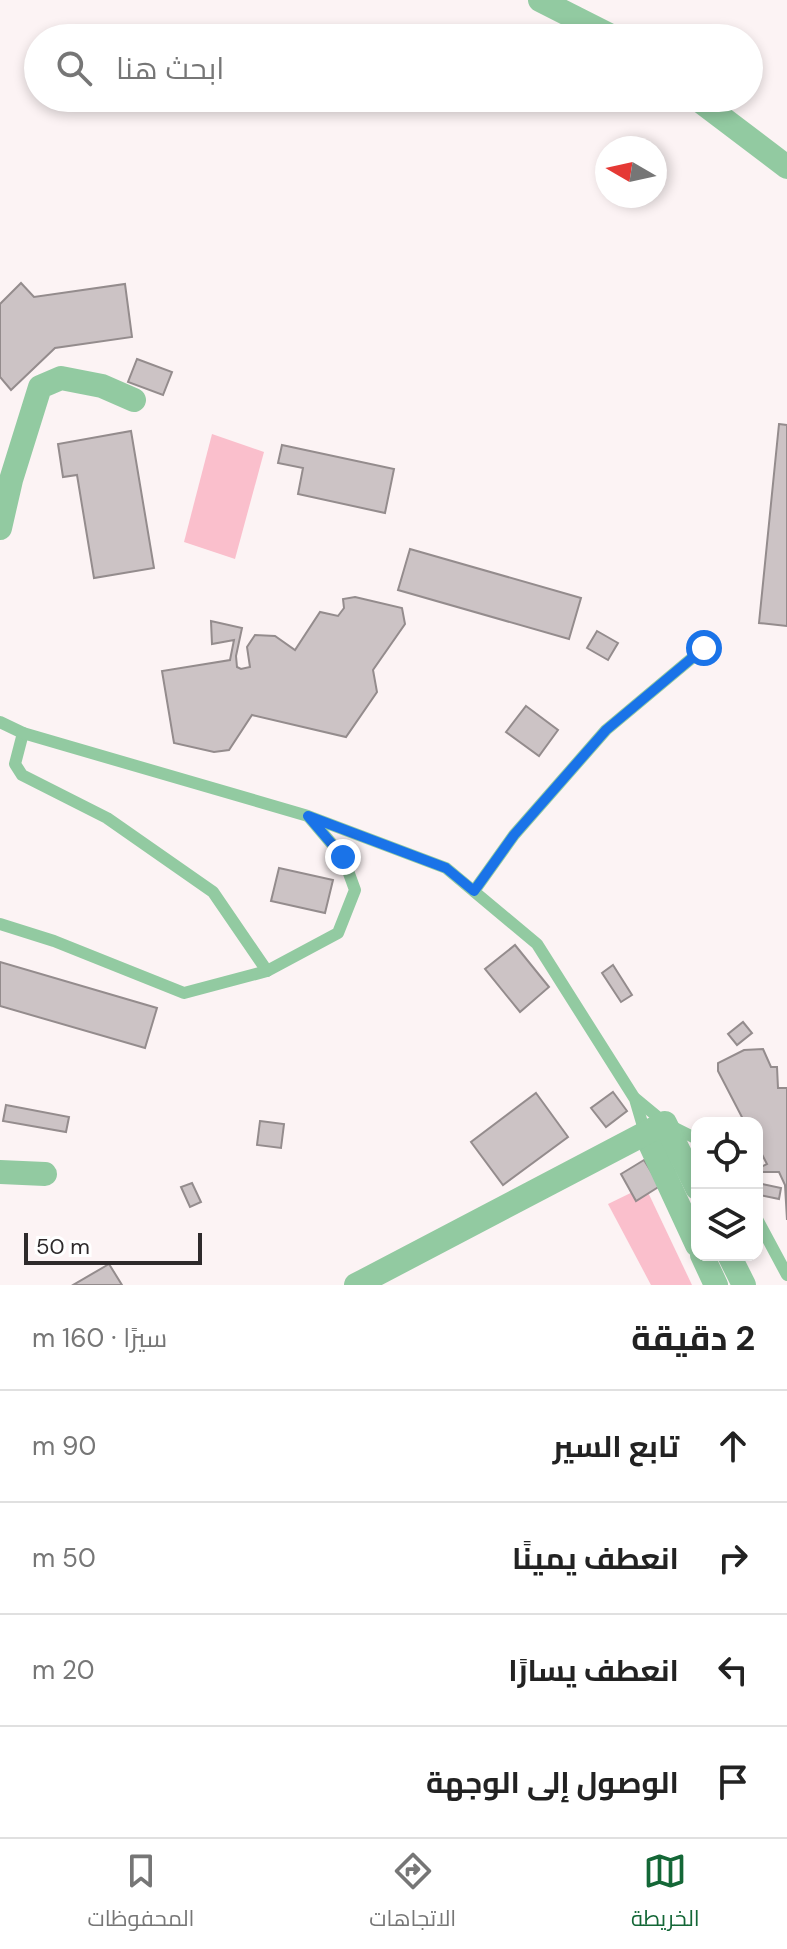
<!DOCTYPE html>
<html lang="ar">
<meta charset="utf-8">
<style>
:root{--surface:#fff;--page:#f2f2f2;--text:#222;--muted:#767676;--line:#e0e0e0;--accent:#146737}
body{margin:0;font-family:"DM Sans",Cairo,sans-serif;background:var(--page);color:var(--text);direction:rtl}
.controls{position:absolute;right:24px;bottom:24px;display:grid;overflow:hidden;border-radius:16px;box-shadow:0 4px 12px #0003}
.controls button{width:72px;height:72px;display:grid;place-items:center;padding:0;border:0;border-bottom:2px solid var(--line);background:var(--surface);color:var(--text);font:40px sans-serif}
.compass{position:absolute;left:595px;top:136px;width:72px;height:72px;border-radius:50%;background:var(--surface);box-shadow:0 4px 12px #0003;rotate:279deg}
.scale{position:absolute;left:24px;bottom:20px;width:178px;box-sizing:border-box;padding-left:8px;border:4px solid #2e2a2b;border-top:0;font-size:22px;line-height:28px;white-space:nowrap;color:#2e2a2b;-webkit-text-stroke:6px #fff;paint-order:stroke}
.stop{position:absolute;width:24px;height:24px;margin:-18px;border:6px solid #1a73e8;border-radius:50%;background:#fff}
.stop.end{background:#1a73e8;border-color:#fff;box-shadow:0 2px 8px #0008}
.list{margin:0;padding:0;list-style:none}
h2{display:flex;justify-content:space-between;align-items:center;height:104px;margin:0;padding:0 32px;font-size:34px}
h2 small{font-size:26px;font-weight:400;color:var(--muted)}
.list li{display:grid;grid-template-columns:52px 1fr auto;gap:24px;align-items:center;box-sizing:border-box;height:112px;padding:0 32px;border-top:2px solid var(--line)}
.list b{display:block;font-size:30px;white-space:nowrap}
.list em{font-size:26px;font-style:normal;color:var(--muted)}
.icon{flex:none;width:44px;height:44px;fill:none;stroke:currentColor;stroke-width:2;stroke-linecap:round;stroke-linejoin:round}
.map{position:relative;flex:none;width:787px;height:1285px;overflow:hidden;direction:ltr}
.search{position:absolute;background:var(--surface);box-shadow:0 4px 12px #0003;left:24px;right:24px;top:24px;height:88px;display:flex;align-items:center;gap:20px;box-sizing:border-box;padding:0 28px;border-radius:44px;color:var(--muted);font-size:30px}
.sheet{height:552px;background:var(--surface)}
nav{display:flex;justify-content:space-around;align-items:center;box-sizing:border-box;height:112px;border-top:2px solid var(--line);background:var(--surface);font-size:22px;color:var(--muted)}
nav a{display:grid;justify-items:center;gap:4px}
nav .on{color:var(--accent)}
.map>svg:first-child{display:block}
.green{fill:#fabfcc}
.building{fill:#ccc3c5;stroke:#948c8d;stroke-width:2}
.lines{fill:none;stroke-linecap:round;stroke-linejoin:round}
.lane{stroke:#92caa1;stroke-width:12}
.street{stroke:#92caa1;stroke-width:24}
.route{stroke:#1a73e8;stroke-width:10}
</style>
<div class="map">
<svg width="787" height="1285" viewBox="0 0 787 1285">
<rect width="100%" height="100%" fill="#fcf3f4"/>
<g class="green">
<polygon points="212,434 264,452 235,559 184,542"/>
<polygon points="645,1186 692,1285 651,1285 608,1204"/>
</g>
<g class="building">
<polygon points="21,283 34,297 125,284 132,337 55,348 11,390 0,377 0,304"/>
<polygon points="137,359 172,372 163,395 128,382"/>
<polygon points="779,424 787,425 787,626 759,623"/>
<polygon points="131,431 154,568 94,578 77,475 63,477 58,444"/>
<polygon points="282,445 394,469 385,513 298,494 303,468 278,463"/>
<polygon points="410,549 581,598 569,639 398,590"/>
<polygon points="355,597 402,608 405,624 373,670 377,692 346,737 252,715 229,750 214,752 174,743 162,671 230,660 234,640 212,644 211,621 242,628 236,656 237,667 241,669 250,667 247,647 255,635 275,636 295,650 320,612 338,616 344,608 343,599"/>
<polygon points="597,631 618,643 608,660 587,648"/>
<polygon points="526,706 558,730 539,756 506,732"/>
<polygon points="279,868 333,880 325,913 271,901"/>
<polygon points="515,945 549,987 520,1012 485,969"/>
<polygon points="0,962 157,1008 145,1048 0,1006"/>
<polygon points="613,965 632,995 621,1002 602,973"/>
<polygon points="743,1022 752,1033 737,1045 728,1034"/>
<polygon points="763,1049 771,1067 777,1067 778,1088 787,1088 787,1220 785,1185 779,1172 757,1172 757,1169 767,1164 757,1145 757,1123 745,1123 718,1071 718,1063 744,1050"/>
<polygon points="613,1092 627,1111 606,1127 591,1108"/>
<polygon points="536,1093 568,1137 503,1185 471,1142"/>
<polygon points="6,1105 69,1117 66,1132 3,1121"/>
<polygon points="260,1121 284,1124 281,1148 257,1145"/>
<polygon points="644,1160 660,1186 636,1201 621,1174"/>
<polygon points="192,1183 201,1202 190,1207 181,1187"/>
<polygon points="762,1184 781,1188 779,1199 760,1195"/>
<polygon points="109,1264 122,1285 73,1285"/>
</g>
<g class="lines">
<g class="lane">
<polyline points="0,722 23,733 15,764 22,775 107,818 213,892 267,971"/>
<polyline points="23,733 308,816 446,868 537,944 635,1099 645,1133"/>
<polyline points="474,891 514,835 606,730 704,648"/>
<polyline points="0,924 54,941 184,993 267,971 338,933 355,890 343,857 309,817"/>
<polyline points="636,1099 665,1123 697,1139"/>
<polyline points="757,1219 787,1275"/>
</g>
<g class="street">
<polyline points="540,0 615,38"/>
<polyline points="696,98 787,167"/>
<polyline points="0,528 11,480 40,387 61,378 102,386 134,400"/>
<polyline points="645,1133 697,1245"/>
<polyline points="0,1172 45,1174"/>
<polyline points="702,1255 716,1285"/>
<polyline points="729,1255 744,1285"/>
<polyline points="356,1285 665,1123 697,1188"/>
</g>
</g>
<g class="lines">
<polyline class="route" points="343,857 308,816 446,868 474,891 514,835 606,730 704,648"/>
</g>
</svg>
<div class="controls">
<button><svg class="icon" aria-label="locate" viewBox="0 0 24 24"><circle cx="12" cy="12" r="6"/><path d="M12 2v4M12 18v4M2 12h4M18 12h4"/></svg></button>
<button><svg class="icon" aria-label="layers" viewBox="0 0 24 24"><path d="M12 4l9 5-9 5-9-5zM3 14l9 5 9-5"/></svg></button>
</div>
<svg class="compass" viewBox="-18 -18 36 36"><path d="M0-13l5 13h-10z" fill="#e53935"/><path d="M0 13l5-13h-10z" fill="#767676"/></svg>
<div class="scale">50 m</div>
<div class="stop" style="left:704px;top:648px"></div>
<div class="stop end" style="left:343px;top:857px"></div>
<div class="search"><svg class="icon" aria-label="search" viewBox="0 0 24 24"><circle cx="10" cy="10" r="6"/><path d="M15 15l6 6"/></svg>ابحث هنا</div>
</div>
<section class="sheet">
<h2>2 دقيقة<small>سيرًا · 160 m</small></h2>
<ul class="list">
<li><svg class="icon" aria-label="ahead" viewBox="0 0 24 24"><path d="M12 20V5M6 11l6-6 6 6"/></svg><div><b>تابع السير</b></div><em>90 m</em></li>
<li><svg class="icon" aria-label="right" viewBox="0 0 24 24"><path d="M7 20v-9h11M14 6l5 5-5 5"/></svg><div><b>انعطف يمينًا</b></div><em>50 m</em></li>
<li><svg class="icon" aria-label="left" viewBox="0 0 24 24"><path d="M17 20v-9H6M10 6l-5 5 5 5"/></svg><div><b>انعطف يسارًا</b></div><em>20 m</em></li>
<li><svg class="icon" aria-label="arrive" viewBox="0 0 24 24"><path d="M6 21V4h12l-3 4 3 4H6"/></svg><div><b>الوصول إلى الوجهة</b></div></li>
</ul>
</section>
<nav>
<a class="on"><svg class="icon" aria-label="map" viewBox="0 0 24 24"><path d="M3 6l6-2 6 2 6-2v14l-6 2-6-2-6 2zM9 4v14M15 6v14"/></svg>الخريطة</a>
<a><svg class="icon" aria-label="directions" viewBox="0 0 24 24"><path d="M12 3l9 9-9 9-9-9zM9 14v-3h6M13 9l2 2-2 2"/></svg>الاتجاهات</a>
<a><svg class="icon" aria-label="saved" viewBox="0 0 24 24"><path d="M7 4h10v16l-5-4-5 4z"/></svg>المحفوظات</a>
</nav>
